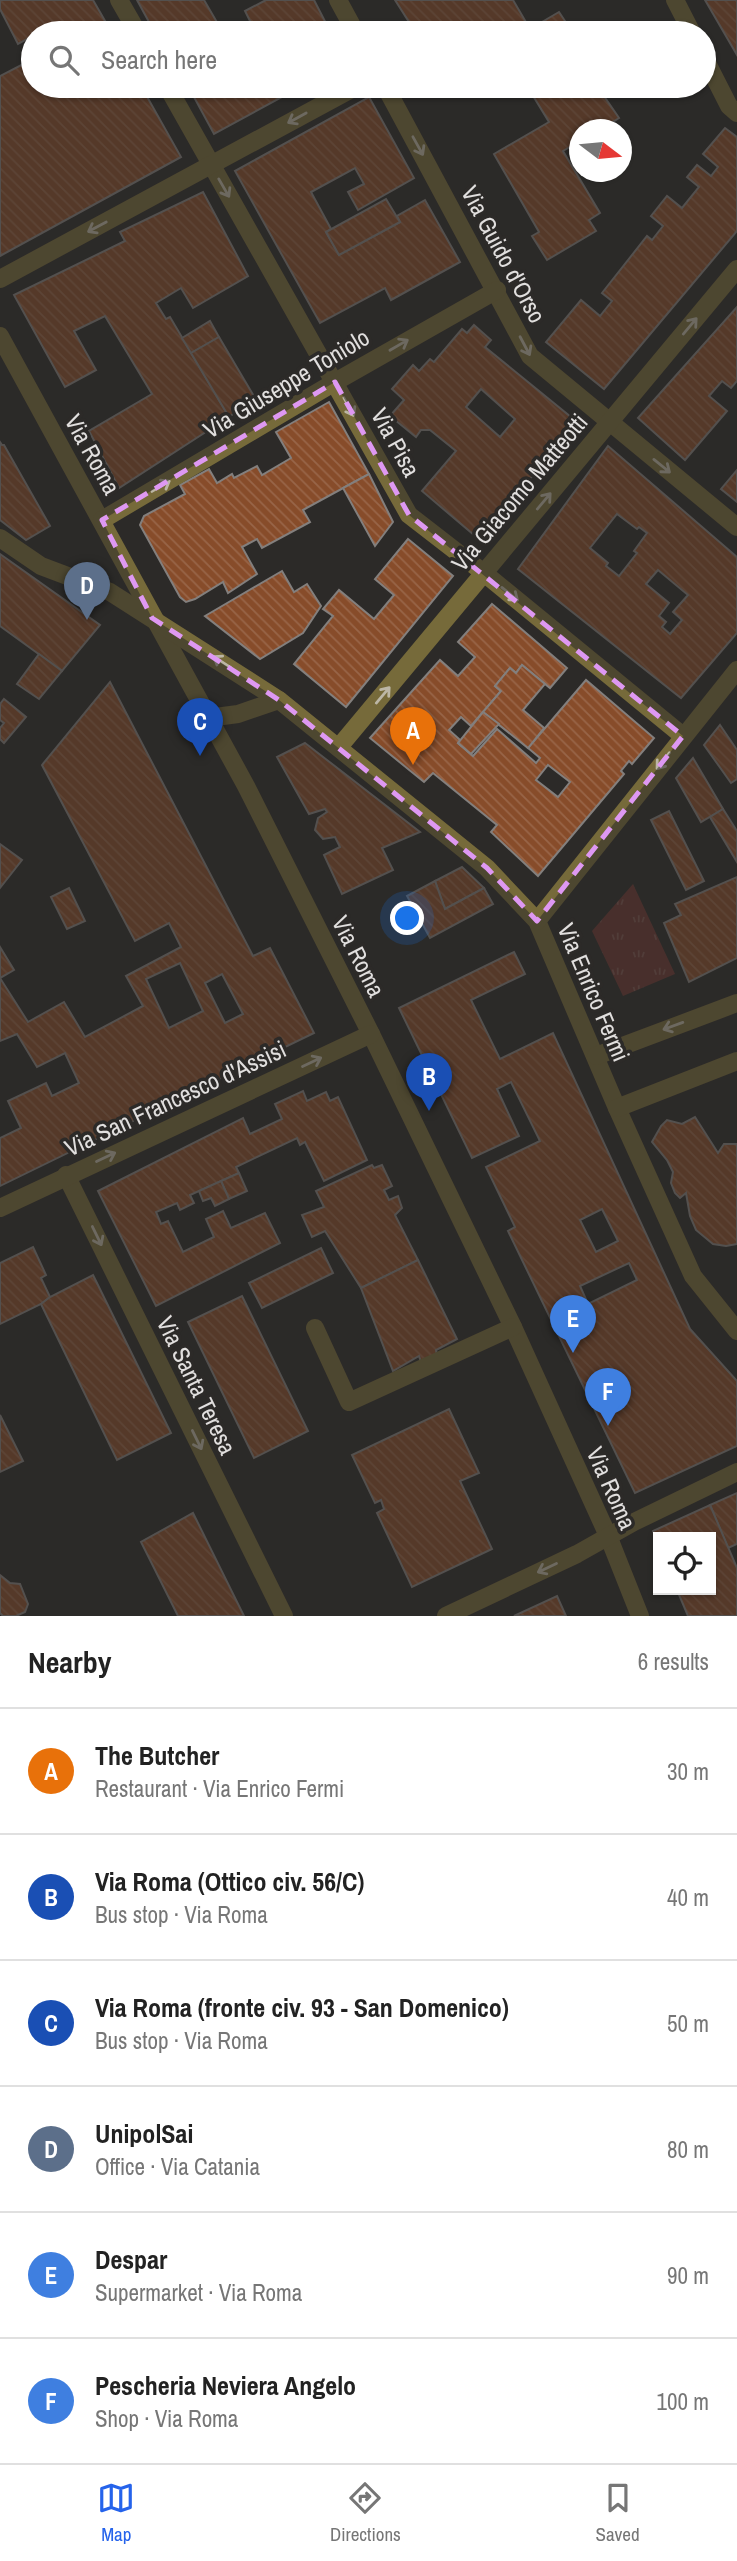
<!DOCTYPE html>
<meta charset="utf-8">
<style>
:root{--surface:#fff;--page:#f6f6f6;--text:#222;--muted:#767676;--line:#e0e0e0;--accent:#2563eb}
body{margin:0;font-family:"Archivo Narrow",sans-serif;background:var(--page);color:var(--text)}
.controls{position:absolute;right:21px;bottom:21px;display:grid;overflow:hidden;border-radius:0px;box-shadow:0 2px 5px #0004}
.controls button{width:63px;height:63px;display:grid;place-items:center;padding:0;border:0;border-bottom:2px solid var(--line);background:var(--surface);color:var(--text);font:35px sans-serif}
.compass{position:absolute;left:569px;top:119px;width:63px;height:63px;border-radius:50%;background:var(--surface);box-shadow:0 2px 5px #0004;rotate:106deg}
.you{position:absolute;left:408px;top:919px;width:24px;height:24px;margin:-18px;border:5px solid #fff;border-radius:50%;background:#1a73e8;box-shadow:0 0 0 10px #1a73e833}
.badge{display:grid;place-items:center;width:46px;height:46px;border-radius:50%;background:var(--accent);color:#fff;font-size:23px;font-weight:700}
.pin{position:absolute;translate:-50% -58px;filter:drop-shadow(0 2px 4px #0008)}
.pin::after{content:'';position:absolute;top:37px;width:24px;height:21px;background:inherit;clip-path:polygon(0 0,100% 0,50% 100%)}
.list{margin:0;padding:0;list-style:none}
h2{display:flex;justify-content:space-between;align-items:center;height:91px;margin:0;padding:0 28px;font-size:30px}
h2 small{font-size:23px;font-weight:400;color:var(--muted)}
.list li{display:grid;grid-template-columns:46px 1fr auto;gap:21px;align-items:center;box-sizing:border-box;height:126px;padding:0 28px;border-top:2px solid var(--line)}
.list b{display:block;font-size:26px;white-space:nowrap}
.list p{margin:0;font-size:23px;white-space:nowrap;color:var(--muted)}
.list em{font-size:23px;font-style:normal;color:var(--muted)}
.icon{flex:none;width:38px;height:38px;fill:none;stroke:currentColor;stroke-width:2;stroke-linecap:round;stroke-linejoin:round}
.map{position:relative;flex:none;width:737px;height:1616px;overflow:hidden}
.search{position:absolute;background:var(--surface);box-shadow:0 2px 5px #0004;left:21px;right:21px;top:21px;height:77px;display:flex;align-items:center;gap:18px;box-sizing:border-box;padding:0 24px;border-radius:38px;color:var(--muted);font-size:26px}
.sheet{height:847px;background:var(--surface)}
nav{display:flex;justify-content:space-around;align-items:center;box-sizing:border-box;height:98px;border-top:2px solid var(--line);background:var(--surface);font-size:19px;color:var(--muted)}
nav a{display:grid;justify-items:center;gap:4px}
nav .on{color:var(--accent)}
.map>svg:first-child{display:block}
.grass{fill:url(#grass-tufts)}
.building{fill:url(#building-back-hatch);stroke:#837f7d;stroke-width:2;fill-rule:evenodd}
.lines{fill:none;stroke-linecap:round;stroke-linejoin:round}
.minor{stroke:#766a3a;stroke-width:18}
.oneway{stroke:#bcb6a5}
.marked{fill:none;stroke:#de98f2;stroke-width:5;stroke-dasharray:14 9;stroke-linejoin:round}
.labels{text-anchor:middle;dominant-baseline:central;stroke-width:7;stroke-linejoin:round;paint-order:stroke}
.street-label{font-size:24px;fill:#e1dfde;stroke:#2c2a28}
</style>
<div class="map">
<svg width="737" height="1616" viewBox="0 0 737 1616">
<defs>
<pattern id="grass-tufts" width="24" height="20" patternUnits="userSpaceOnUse" patternTransform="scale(1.75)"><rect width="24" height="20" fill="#6a3732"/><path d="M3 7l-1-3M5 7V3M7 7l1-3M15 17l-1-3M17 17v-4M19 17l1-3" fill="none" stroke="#7f544f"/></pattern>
<pattern id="building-back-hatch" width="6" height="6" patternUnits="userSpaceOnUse" patternTransform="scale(1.75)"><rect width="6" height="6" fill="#874c2a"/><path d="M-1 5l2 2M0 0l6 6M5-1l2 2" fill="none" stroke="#986548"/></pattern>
</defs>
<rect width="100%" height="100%" fill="#2c2a28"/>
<polygon class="grass" points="633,884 675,974 623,996 592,931"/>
<g class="building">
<polygon points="0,0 93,0 112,33 51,33 48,29 40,33 33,33 33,36 18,44 0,9"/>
<polygon points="137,0 204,0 218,24 200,33 155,33"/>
<polygon points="266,0 314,0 331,33 237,33 252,25 245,11"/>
<polygon points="395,0 513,0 530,29 559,12 573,33 416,33"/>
<polygon points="705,0 737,0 737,55"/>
<polygon points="33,59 33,86 141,86 181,157 0,256 0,76"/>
<polygon points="188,86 302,86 214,134"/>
<polygon points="527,86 597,86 619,118 600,130 580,130 580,141 563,151 600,213 589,220 596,231 547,260 532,236 539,232 494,154 549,122"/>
<polygon points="369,97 414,178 358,210 348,192 364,184 355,168 311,192 331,229 326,232 339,255 400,222 397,216 425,200 460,262 391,300 385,288 320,323 235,171"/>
<polygon points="725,128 737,137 737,231 604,389 546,342 581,300 600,316 612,301 602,293 647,236 652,240 663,226 651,216 667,196 682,208 699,187 687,177 697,165 711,176 718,167 703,154"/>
<polygon points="203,192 248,276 193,308 181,288 156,303 166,319 170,317 229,417 119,488 89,431 152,394 105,316 74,331 96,370 65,387 14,295 125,241 120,232"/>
<polygon points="386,199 400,222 339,255 326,232"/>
<polygon points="737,307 737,381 731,388 722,381 709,396 727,411 685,460 638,418"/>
<polygon points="210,321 219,337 191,353 182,338"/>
<path d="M474 325 491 340 485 347 577 422 480 540 422 491 456 451 430 430H421L416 437 390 416 404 400 392 389 413 365 419 371 430 359 434 362 462 329 467 333ZM481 389 515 419 500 437 466 407Z"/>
<polygon points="219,337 255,398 229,417 191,353"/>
<polygon points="329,402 369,474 303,510 310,522 262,548 257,539 242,547 257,574 228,593 223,582 195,599 186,602 180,597 140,525 144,516 185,494 180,485 209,469 217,483 232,474 234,478 257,466 262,475 291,458 276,432"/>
<polygon points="0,442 2,445 4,445 50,526 26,540 0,520"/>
<path d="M608 446 737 557V633L681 698 518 569ZM617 514 637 529 639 527 647 533 634 551 637 553 619 576 606 566 608 563 590 548ZM658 570 688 595 673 612 682 620 670 634 662 627 666 622 659 616 669 603 646 584Z"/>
<polygon points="737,470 737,502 721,489"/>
<polygon points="369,474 393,522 375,546 343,488"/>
<polygon points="408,539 453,576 346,707 294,664 333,616 323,609 339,590 374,619 394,595 375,579"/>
<polygon points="0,554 100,625 62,671 0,626"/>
<polygon points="282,571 294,592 307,584 321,606 303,633 260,659 205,616"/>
<path d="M492 604 567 668 550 688 522 665 516 673 510 668 495 686 501 691 471 726 461 717 449 730 460 740 458 743 473 756 497 729 536 763 540 758 528 748 586 680 654 738 632 764 629 761 621 771 624 774 538 876 491 832 497 825 433 773 424 782 370 738 440 660 458 676 475 657 458 642ZM548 765 570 782 558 797 536 780Z"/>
<polygon points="39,654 62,671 39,699 17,684"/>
<polygon points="522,665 545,684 523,710 544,728 528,748 483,712 501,691 495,686 510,668 516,673"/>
<path d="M110 682 253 956 270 948 314 1033 0 1186V1138L21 1128 8 1101 46 1083 52 1096 79 1083 65 1053 37 1067 17 1034 0 1041V978L28 1022 64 1002 85 1037 143 1006 126 976 181 947 169 923 135 941 42 765ZM180 963 203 1011 169 1028 146 979ZM222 974 243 1014 225 1023 205 983Z"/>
<polygon points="4,699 26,717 4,743 0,739 0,728 4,723 0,720 0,704"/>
<polygon points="483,712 499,724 471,754 458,743"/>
<polygon points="720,725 737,750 737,779 731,783 704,745"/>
<polygon points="305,743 420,832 382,848 393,870 342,894 324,855 340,847 335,837 323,839 315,830 318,818 327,812 325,809 309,814 277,757"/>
<polygon points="693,758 723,809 701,822 676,778"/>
<polygon points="723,809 737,831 737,862 710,817"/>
<polygon points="669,811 704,881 686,890 651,820"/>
<polygon points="0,844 22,860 0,888"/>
<polygon points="462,867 484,888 445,909 435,881"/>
<polygon points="737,877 737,958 689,982 664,923 681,915 675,904"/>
<polygon points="435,881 445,909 484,888 493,904 430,938 407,896"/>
<polygon points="69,888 85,921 67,929 51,897"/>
<polygon points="0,947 14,970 0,978"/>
<path d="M514 952 525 974 471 1000 500 1059 553 1033 690 1329 737 1381V1446L635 1493 508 1231 515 1227 486 1167 540 1141 511 1082 497 1089 519 1136 472 1158 399 1008ZM602 1209 618 1241 596 1252 580 1220ZM629 1263 637 1280 588 1304 580 1286Z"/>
<polygon points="303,1091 307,1101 326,1092 330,1101 338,1097 367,1160 324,1181 305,1142 300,1145 297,1138 236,1167 239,1173 190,1195 194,1203 180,1210 177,1203 156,1212 161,1224 168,1221 183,1252 214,1237 206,1219 223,1211 231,1228 265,1213 280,1243 156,1306 98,1191 243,1118 250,1134 282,1119 275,1104"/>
<polygon points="695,1117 718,1153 724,1144 737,1144 737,1244 726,1246 713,1244 696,1230 690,1216 686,1193 680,1198 675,1193 671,1183 673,1172 667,1160 652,1142 661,1126 667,1120 682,1124"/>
<polygon points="372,1165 374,1168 382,1165 392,1186 384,1190 389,1200 398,1196 402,1208 395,1215 418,1260 361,1288 325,1231 312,1237 302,1215 324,1207 316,1191"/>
<polygon points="239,1173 247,1191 229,1199 221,1181"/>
<polygon points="221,1181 229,1199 215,1206 211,1198 203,1201 199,1191"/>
<polygon points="33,1247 46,1275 41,1278 50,1297 41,1304 0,1324 0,1263"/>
<polygon points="321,1248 333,1273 262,1308 249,1283"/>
<polygon points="418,1260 457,1339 436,1350 437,1356 421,1362 419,1356 393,1371 361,1288"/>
<polygon points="93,1275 171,1433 117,1460 41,1304 50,1297"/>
<polygon points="242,1296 308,1431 254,1458 188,1322"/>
<polygon points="449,1409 479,1473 460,1481 492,1549 412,1587 377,1513 384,1509 381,1500 375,1503 352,1455"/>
<polygon points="0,1415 23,1461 0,1472"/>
<polygon points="737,1493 737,1544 728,1548 710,1505"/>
<polygon points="710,1505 737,1568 737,1616 688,1616 677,1590 711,1590 711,1537 658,1537 658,1544 653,1531"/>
<polygon points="193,1513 244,1616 178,1616 141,1542"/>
<polygon points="0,1575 10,1583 20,1584 28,1604 25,1612 16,1616 3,1616 0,1613"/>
<polygon points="557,1596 566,1616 514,1616"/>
</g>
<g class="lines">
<g class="minor">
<polyline points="119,0 138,33"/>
<polyline points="338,0 356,33"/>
<polyline points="675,0 692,33"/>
<polyline points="704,57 729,106 737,113"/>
<polyline points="167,86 409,515 484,573 683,736"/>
<polyline points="385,86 530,356 737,527"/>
<polyline points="0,279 357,86"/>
<polyline points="0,336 246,786 371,1034 513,1327 609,1538 640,1616"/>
<polyline points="102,520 335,382 497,290"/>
<polyline points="0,538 41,566 110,592 279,700 487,868 537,921 617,1108 693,1276 737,1331"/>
<polyline points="208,718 238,714 279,700"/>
<polyline points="339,747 737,269"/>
<polyline points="537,921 737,670"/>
<polyline points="596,1056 737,1003"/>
<polyline points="617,1108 737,1061"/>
<polyline points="66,1175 284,1616"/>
<polyline points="0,1208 371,1034"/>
<polyline points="315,1328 349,1402 513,1327"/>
<polyline points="446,1616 577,1554 634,1522 737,1472"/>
</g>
</g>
<defs><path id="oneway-shaft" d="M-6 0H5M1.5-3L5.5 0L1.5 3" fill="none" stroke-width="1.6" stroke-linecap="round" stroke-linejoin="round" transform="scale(1.75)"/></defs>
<g class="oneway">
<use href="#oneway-shaft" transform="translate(297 118) rotate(151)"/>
<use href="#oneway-shaft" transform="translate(418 146) rotate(61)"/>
<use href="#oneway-shaft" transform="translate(224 188) rotate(60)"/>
<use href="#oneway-shaft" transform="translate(97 227) rotate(152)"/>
<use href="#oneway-shaft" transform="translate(690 326) rotate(-50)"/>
<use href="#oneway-shaft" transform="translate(399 345) rotate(-30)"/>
<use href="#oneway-shaft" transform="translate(525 346) rotate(62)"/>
<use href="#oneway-shaft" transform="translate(349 407) rotate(61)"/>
<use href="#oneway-shaft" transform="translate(662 466) rotate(39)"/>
<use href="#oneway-shaft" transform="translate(161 486) rotate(-31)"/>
<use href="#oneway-shaft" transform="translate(544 501) rotate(-50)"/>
<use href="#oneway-shaft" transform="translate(510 594) rotate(39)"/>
<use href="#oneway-shaft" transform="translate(222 662) rotate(-147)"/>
<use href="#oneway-shaft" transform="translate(383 695) rotate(-50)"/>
<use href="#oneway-shaft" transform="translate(663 761) rotate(128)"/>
<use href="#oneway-shaft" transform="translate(673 1026) rotate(160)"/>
<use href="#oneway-shaft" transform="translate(312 1062) rotate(-25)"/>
<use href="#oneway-shaft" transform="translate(106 1157) rotate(-25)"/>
<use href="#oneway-shaft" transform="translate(97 1236) rotate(64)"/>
<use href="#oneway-shaft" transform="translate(197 1440) rotate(64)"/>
<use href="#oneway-shaft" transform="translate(547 1568) rotate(155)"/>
</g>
<path d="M0 0H737V1616H0ZM335 382 409 515 683 736 537 921 487 868 279 700 152 618 102 520Z" fill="#2c2a28" fill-opacity=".55" fill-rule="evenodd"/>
<path class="marked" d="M335 382 409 515 683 736 537 921 487 868 279 700 152 618 102 520Z"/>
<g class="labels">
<g class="street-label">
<text transform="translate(504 254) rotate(62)">Via Guido d'Orso</text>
<text transform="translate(286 383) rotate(-31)">Via Giuseppe Toniolo</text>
<text transform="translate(396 442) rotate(61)">Via Pisa</text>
<text transform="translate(93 454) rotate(61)">Via Roma</text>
<text transform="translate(519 492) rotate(-50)">Via Giacomo Matteotti</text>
<text transform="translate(359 956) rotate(63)">Via Roma</text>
<text transform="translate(594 992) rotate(67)">Via Enrico Fermi</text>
<text transform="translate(175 1098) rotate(-25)">Via San Francesco d'Assisi</text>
<text transform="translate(197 1385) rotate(64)">Via Santa Teresa</text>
<text transform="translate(612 1488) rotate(66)">Via Roma</text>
</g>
</g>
</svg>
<div class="controls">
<button><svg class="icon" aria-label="locate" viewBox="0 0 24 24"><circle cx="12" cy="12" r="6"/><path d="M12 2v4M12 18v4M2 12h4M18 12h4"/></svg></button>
</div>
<svg class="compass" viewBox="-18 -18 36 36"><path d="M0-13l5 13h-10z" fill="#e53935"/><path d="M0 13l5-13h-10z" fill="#767676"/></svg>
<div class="you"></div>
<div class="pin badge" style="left:413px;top:765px;background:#e8710a">A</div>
<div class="pin badge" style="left:429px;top:1111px;background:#1a4fb4">B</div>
<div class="pin badge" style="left:200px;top:756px;background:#1a4fb4">C</div>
<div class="pin badge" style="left:87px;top:620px;background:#5c6f8a">D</div>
<div class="pin badge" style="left:573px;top:1353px;background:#3f7fe0">E</div>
<div class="pin badge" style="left:608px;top:1426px;background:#3f7fe0">F</div>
<div class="search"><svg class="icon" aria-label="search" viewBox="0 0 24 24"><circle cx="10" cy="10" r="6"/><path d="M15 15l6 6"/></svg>Search here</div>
</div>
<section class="sheet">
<h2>Nearby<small>6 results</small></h2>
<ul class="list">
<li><span class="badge" style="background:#e8710a">A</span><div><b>The Butcher</b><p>Restaurant · Via Enrico Fermi</p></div><em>30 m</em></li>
<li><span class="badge" style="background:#1a4fb4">B</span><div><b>Via Roma (Ottico civ. 56/C)</b><p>Bus stop · Via Roma</p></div><em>40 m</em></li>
<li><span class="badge" style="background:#1a4fb4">C</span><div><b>Via Roma (fronte civ. 93 - San Domenico)</b><p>Bus stop · Via Roma</p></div><em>50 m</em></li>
<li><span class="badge" style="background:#5c6f8a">D</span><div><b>UnipolSai</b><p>Office · Via Catania</p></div><em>80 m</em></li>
<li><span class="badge" style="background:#3f7fe0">E</span><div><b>Despar</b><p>Supermarket · Via Roma</p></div><em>90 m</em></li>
<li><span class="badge" style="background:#3f7fe0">F</span><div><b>Pescheria Neviera Angelo</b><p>Shop · Via Roma</p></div><em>100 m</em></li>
</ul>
</section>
<nav>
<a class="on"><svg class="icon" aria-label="map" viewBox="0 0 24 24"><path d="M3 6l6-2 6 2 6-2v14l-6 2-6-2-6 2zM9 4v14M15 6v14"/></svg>Map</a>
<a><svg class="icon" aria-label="directions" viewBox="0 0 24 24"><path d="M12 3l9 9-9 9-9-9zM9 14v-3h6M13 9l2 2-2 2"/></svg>Directions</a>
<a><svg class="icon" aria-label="saved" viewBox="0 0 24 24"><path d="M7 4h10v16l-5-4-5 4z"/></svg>Saved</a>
</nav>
